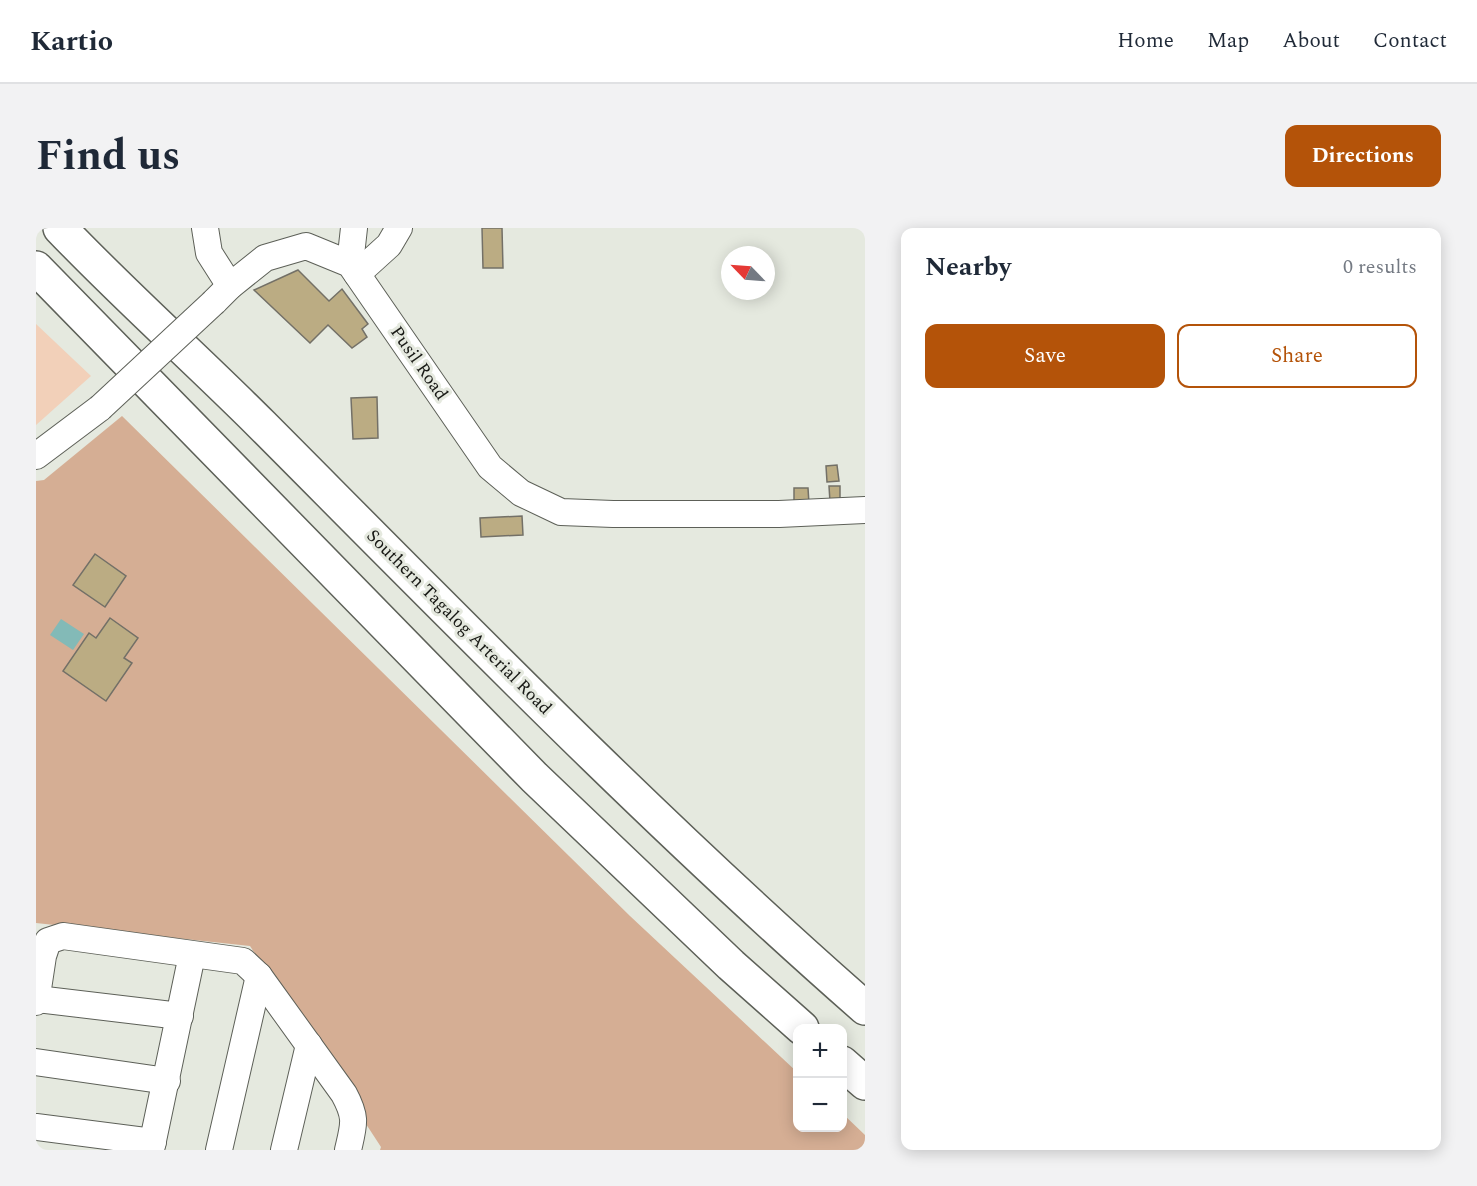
<!DOCTYPE html>
<meta charset="utf-8">
<style>
:root{--surface:#fff;--page:#f2f2f3;--text:#1f2937;--muted:#747a83;--line:#e0e1e3;--accent:#b45309}
body{margin:0;font-family:Spectral,serif;background:var(--page);color:var(--text)}
.controls{position:absolute;right:18px;bottom:18px;display:grid;overflow:hidden;border-radius:12px;box-shadow:0 3px 15px #0003}
.controls button{width:54px;height:54px;display:grid;place-items:center;padding:0;border:0;border-bottom:2px solid var(--line);background:var(--surface);color:var(--text);font:30px sans-serif}
.compass{position:absolute;left:685px;top:18px;width:54px;height:54px;border-radius:50%;background:var(--surface);box-shadow:0 3px 15px #0003;rotate:295deg}
.list{margin:0;padding:0;list-style:none}
h2{display:flex;justify-content:space-between;align-items:center;height:78px;margin:0;padding:0 24px;font-size:26px}
h2 small{font-size:20px;font-weight:400;color:var(--muted)}
.actions{display:flex;gap:12px;padding:18px 24px}
.actions a{flex:1;padding:14px 0;border:2px solid var(--accent);border-radius:12px;text-align:center;font-size:21px;color:var(--accent)}
.actions .main{background:var(--accent);color:#fff}
.map{position:relative;flex:none;width:829px;height:922px;overflow:hidden;border-radius:12px}
header{display:flex;align-items:center;gap:36px;box-sizing:border-box;height:84px;padding:0 30px;background:var(--surface);border-bottom:2px solid var(--line)}
header strong{font-size:28px}
nav{display:flex;gap:33px;margin-inline-start:auto;font-size:21px}
.intro{display:flex;align-items:center;justify-content:space-between;box-sizing:border-box;height:144px;padding:0 36px}
h1{margin:0;font-size:42px}
.button{padding:15px 27px;border-radius:12px;background:var(--accent);color:#fff;font-size:21px;font-weight:700}
main{display:flex;gap:36px;padding:0 36px}
aside{flex:1;background:var(--surface);border-radius:12px;box-shadow:0 3px 15px #0003}
.map>svg:first-child{display:block}
.green{fill:#f2d0b9}
.forest{fill:#d5ae94}
.water{fill:#83bab7}
.building{fill:#bbac83;stroke:#737067;stroke-width:1.5}
.lines{fill:none;stroke-linecap:round;stroke-linejoin:round}
.minor-casing{stroke:#5d6058;stroke-width:28}
.highway-casing{stroke:#5d6058;stroke-width:36}
.minor{stroke:#fff;stroke-width:26}
.highway{stroke:#fff;stroke-width:33}
.minor-bridge-casing{stroke:#5d6058;stroke-width:28;stroke-linecap:butt}
.minor-bridge{stroke:#fff;stroke-width:26}
.labels{text-anchor:middle;dominant-baseline:central;stroke-width:6;stroke-linejoin:round;paint-order:stroke}
.street-label{font-size:18px;fill:#181915;stroke:#e5e9df}
</style>
<header>
<strong>Kartio</strong>
<nav><a>Home</a><a>Map</a><a>About</a><a>Contact</a></nav>
</header>
<div class="intro"><h1>Find us</h1><a class="button">Directions</a></div>
<main>
<div class="map">
<svg width="829" height="922" viewBox="0 0 829 922">
<rect width="100%" height="100%" fill="#e5e9df"/>
<polygon class="green" points="0,96 55,148 0,197"/>
<polygon class="forest" points="86,188 594,688 761,844 762,900 806,900 807,886 829,907 829,922 344,922 345,919 214,718 0,695 0,253 8,252"/>
<polygon class="water" points="25,391 48,406 37,422 14,407"/>
<g class="building">
<polygon points="446,0 466,0 467,40 447,40"/>
<polygon points="262,42 293,73 306,61 332,96 326,101 331,109 316,120 292,97 274,115 218,62"/>
<polygon points="341,169 342,210 317,211 315,170"/>
<polygon points="801,237 803,253 791,254 790,238"/>
<polygon points="793,258 804,258 804,273 794,274"/>
<polygon points="758,260 772,260 773,276 758,276"/>
<polygon points="486,288 487,307 445,309 444,290"/>
<polygon points="59,326 90,348 69,379 37,357"/>
<polygon points="74,390 102,410 88,430 96,435 70,473 27,443 53,405 60,410"/>
</g>
<g class="lines">
<defs>
<g id="minor">
<polyline points="169,0 173,25 194,58"/>
<polyline points="314,36 318,0"/>
<polyline points="321,46 353,17 363,0"/>
<polyline points="178,74 194,58 229,30 270,18 314,36 454,239 485,265 525,284 577,286 743,286 829,282"/>
<polyline points="0,228 64,180"/>
<polyline points="1,771 144,788"/>
<path d="M0 774 7 728 12 713 27 708 207 733 223 748 308 866C321 890 318 896 312 922"/>
<polyline points="0,834 131,853"/>
<polyline points="0,899 117,914"/>
<polyline points="115,922 156,727"/>
<polyline points="183,922 223,748"/>
<polyline points="248,922 273,817"/>
</g>
<g id="highway">
<path d="M24 0C89 68 159 130 226 197 423 395 619 596 829 780"/>
<polyline points="0,40 498,549 695,737 766,800"/>
<polyline points="806,835 829,855"/>
</g>
</defs>
<use href="#minor" class="minor-casing"/>
<use href="#highway" class="highway-casing"/>
<use href="#minor" class="minor"/>
<use href="#highway" class="highway"/>
<defs>
<polyline id="minor-bridge" points="64,180 178,74"/>
</defs>
<use href="#minor-bridge" class="minor-bridge-casing"/>
<use href="#minor-bridge" class="minor-bridge"/>
</g>
<g class="labels">
<g class="street-label">
<text transform="translate(383 135) rotate(55)">Pusil Road</text>
<text transform="translate(423 394) rotate(45)">Southern Tagalog Arterial Road</text>
</g>
</g>
</svg>
<div class="controls">
<button>+</button>
<button>−</button>
</div>
<svg class="compass" viewBox="-18 -18 36 36"><path d="M0-13l5 13h-10z" fill="#e53935"/><path d="M0 13l5-13h-10z" fill="#747a83"/></svg>
</div>
<aside>
<h2>Nearby<small>0 results</small></h2>
<ul class="list">
</ul>
<div class="actions"><a class="main">Save</a><a>Share</a></div>
</aside>
</main>
